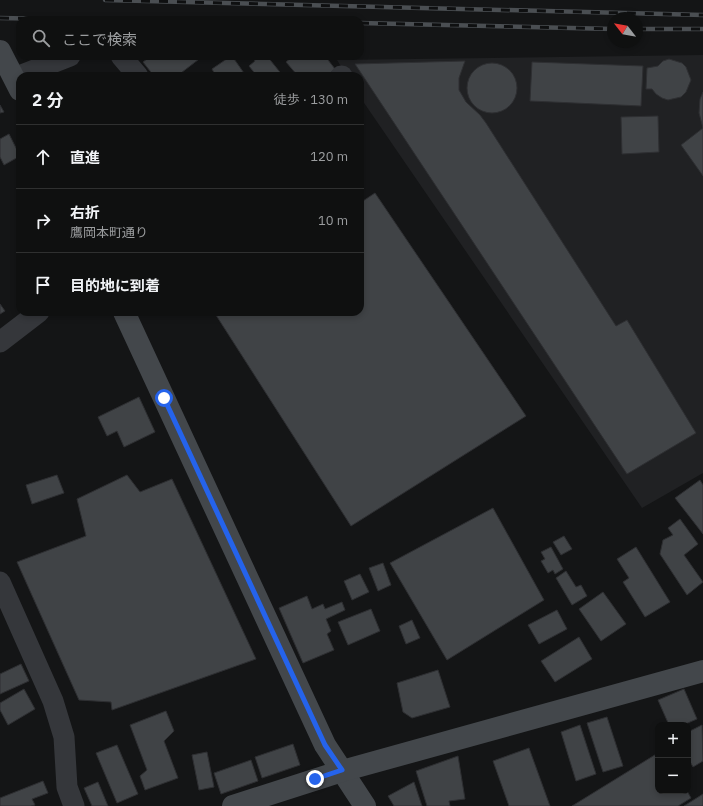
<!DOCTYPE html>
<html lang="ja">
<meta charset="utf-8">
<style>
:root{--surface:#0f1010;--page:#1d1e1e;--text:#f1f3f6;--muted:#9b9d9f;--line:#2f3030}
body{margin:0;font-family:"IBM Plex Sans","Noto Sans JP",sans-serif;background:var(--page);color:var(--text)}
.controls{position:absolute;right:12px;bottom:12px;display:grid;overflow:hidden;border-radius:8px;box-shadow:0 2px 6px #0003}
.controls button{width:36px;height:36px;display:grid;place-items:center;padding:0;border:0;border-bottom:1px solid var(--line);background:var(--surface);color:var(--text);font:20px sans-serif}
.compass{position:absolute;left:607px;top:12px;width:36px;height:36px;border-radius:50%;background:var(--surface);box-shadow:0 2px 6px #0003;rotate:301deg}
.stop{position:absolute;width:12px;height:12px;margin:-9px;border:3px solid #2563eb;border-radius:50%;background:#fff}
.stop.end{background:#2563eb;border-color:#fff;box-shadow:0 1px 4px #0008}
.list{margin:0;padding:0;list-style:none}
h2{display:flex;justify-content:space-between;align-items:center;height:52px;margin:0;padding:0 16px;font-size:17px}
h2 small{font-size:13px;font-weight:400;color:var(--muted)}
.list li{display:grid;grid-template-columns:26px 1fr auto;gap:12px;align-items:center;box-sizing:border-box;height:64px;padding:0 16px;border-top:1px solid var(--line)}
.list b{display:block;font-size:15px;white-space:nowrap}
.list p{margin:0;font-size:13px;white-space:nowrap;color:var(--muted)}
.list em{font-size:13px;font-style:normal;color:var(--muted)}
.icon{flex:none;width:22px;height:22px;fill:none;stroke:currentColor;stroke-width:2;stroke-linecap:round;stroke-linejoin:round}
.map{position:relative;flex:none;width:703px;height:806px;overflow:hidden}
.search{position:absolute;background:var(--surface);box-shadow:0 2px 6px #0003;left:16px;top:16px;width:348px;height:44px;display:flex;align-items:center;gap:10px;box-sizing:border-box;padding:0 14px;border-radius:12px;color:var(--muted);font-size:15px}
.panel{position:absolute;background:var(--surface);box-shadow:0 2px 6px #0003;left:16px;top:72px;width:348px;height:244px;border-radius:12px}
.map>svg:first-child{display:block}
.built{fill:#202123}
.building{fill:#404346;stroke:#2e2f32}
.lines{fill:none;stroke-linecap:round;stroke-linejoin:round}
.street{stroke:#35373b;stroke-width:21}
.secondary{stroke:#43474b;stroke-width:22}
.rail-casing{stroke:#4a4e52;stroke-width:4.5}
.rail{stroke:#0f1011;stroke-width:3;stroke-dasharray:9;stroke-linecap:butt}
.route{stroke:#2563eb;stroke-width:5}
</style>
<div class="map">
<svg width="703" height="806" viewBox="0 0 703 806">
<rect width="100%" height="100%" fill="#141516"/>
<polygon class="built" points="703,55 703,473 642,508 360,97 360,76 347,76 337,60"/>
<g class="building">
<polygon points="151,56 203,56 177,76 154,76 143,62"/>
<polygon points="231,56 232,56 246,76 216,76 212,69"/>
<polygon points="252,56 267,56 283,76 257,76 249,66 255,61"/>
<polygon points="293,56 304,56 306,59 309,56 325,56 335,69 327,76 298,76 286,62"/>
<polygon points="669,59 682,63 686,67 691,80 686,92 681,97 668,100 662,98 656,94 652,89 646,89 647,68 658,66 663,61"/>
<polygon points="465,61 459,78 459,90 466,102 480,115 486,123 616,326 627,320 696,433 627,474 355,64"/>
<polygon points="532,62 643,66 641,106 530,101"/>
<circle cx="492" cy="88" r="25"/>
<polygon points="703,92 703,176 681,145 703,128 699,113 700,99"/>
<polygon points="0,105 4,112 0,113"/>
<polygon points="658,116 659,152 622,154 621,117"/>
<polygon points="9,134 20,156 4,165 0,157 0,139"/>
<polygon points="375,193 526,416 351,526 214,312 360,312 360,203"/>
<polygon points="0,304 5,311 0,314"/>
<polygon points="139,397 155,432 124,447 117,431 107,436 98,417"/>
<polygon points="57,475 64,493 32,504 26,485"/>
<polygon points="127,475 140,492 172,479 256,659 112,710 111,702 79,700 17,562 86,536 77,499"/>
<polygon points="700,480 703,485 703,534 675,498"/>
<polygon points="493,508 544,600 447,660 390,563"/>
<polygon points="680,519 698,544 684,555 703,582 687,595 660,554 663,540 673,535 668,528"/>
<polygon points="564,536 572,549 561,555 553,542"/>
<polygon points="551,547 563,569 555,574 553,570 548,573 541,561 545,559 541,552"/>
<polygon points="636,547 670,602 645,617 623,582 629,578 617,559"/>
<polygon points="383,563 391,585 378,591 369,568"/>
<polygon points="566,571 576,587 581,585 587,596 572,605 556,578"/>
<polygon points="360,574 369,592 352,600 344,581"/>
<polygon points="603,592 626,624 601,641 579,609"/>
<polygon points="307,596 312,609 323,604 325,609 342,602 345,610 326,619 331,631 327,634 334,650 303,663 279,608"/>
<polygon points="371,609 380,631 348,645 338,622"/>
<polygon points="557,610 567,629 539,644 528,625"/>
<polygon points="412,620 420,638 406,644 399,626"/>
<polygon points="579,637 592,659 555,682 541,661"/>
<polygon points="21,664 29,681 0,694 0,674"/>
<polygon points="438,670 450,707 412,718 403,712 397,683"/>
<polygon points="24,689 35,709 8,725 0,710 0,703"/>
<polygon points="684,689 697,719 683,725 669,725 658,700"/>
<polygon points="166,711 174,731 164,741 178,778 145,790 140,776 147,770 130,725"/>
<polygon points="607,717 623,766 603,772 587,723"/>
<polygon points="580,725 596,774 576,781 561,732"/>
<polygon points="702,725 703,761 693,767 688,758 688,732"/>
<polygon points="293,744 300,765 262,778 255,757"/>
<polygon points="117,745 138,794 117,803 96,753"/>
<polygon points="529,748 550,806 509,806 493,761"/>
<polygon points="207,752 214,787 199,790 192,755"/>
<polygon points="658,753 658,791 687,791 691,798 678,806 572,806"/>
<polygon points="458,756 465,799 449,801 450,806 427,806 416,771"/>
<polygon points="251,760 258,781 221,794 214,773"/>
<polygon points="43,781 48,793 32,799 35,805 31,806 0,806 0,798"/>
<polygon points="98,782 108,806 92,806 84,788"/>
<polygon points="414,782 422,806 394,806 388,796"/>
<polygon points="703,794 703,806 684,806"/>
</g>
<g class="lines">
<g class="street">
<polyline points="121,56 138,76"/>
<polyline points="341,76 342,76"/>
<polyline points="14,78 70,56"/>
<polyline points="0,342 39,312"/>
<polyline points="0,582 53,701 64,737 67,787 74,806"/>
</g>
<g class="secondary">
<polyline points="0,51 20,90"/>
<polyline points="124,312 325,745 365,806"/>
<polyline points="233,806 342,771 703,671"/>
</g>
<defs>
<g id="rail">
<polyline points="105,0 703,15"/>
<polyline points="0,18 107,20"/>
<polyline points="360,23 613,29"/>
<polyline points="637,29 703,29"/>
</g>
</defs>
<use href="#rail" class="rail-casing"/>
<use href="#rail" class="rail"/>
</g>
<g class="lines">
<polyline class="route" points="164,398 325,745 342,770 315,779"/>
</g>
</svg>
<div class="controls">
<button>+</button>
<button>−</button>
</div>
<svg class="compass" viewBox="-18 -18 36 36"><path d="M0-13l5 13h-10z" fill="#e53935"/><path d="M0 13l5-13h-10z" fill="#9b9d9f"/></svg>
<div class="stop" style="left:164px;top:398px"></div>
<div class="stop end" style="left:315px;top:779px"></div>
<div class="search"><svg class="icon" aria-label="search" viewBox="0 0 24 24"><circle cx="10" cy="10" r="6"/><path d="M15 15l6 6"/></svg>ここで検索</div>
<section class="panel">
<h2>2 分<small>徒歩 · 130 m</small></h2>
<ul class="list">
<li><svg class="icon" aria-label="ahead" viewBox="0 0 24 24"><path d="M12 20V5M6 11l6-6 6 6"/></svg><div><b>直進</b></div><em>120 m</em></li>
<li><svg class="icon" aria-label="right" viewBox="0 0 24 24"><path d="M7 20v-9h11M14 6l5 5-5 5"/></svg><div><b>右折</b><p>鷹岡本町通り</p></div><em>10 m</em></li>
<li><svg class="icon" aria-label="arrive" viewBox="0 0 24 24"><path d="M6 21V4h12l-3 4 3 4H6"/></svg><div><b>目的地に到着</b></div></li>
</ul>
</section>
</div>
